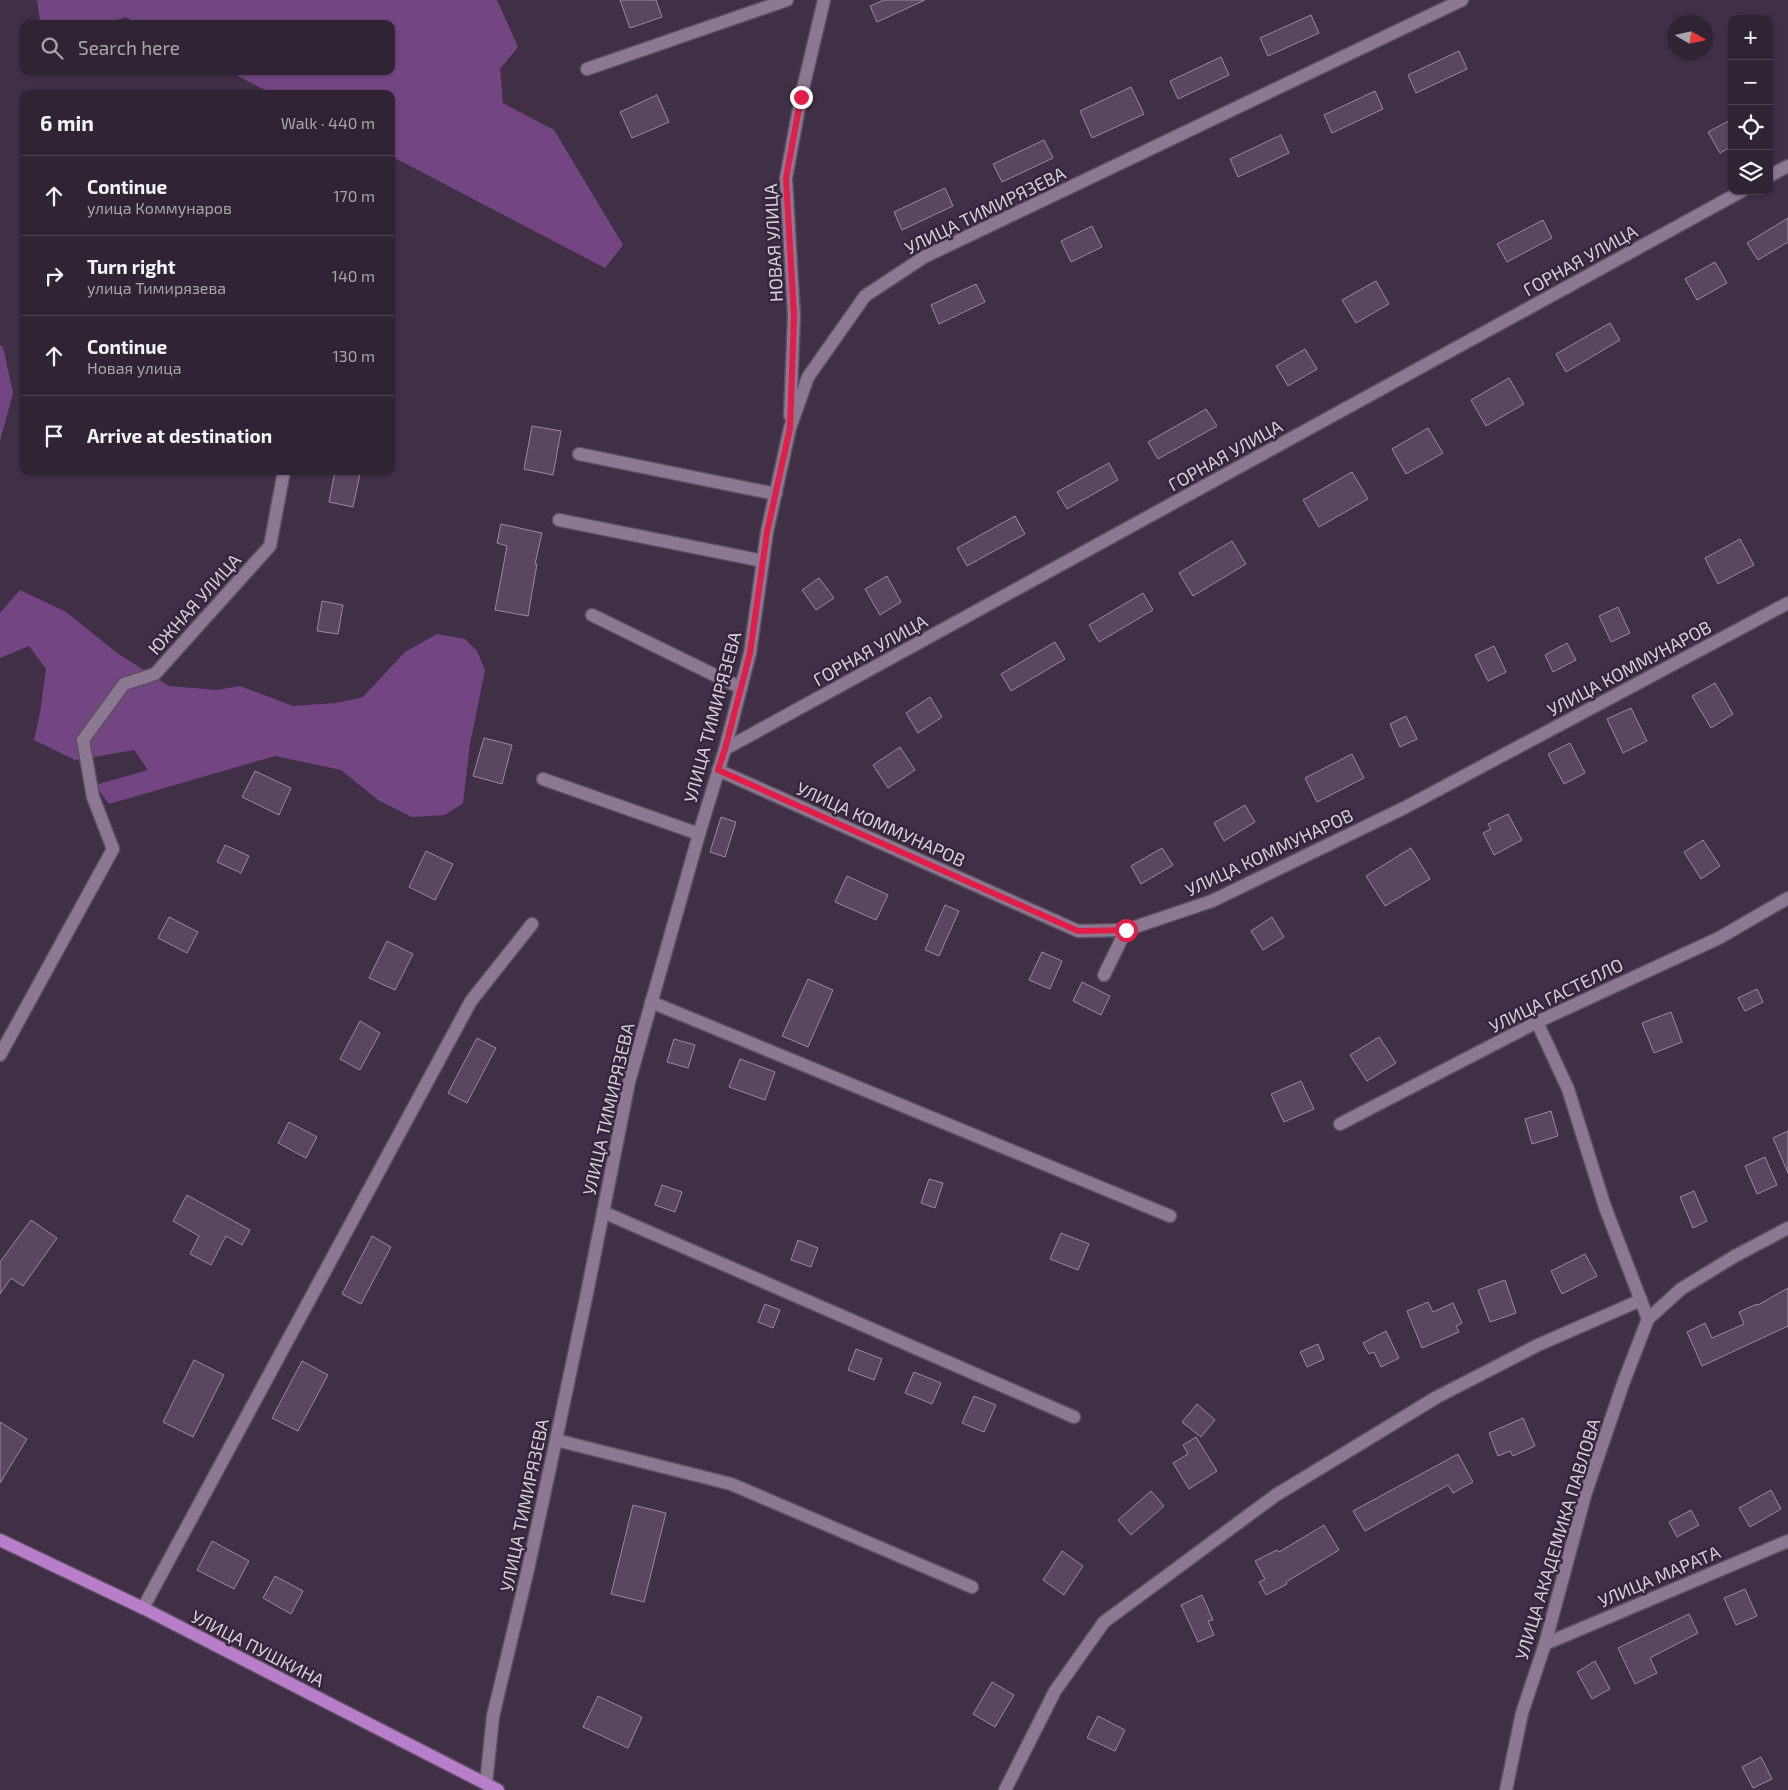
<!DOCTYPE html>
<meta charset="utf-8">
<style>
:root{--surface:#302434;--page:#382c3c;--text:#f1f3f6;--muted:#a8a4ac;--line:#4b414f}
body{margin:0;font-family:"Exo 2",sans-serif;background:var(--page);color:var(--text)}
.controls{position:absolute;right:15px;top:15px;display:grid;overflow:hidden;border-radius:10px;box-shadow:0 1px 4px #0004}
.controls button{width:45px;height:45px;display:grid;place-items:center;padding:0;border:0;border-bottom:1px solid var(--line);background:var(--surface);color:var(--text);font:25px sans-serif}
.compass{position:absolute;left:1668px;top:15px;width:45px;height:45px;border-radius:50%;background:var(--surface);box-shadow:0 1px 4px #0004;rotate:99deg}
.stop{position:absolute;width:15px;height:15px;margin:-11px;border:4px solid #e11d48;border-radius:50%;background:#fff}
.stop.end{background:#e11d48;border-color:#fff;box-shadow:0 1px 5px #0008}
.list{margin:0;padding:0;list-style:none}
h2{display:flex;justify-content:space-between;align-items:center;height:65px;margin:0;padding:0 20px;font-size:21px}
h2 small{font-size:16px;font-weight:400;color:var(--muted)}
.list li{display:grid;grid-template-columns:32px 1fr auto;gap:15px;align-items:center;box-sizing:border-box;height:80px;padding:0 20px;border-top:1px solid var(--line)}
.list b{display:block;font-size:19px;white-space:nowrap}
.list p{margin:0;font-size:16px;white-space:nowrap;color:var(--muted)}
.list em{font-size:16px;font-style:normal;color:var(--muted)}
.icon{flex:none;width:28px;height:28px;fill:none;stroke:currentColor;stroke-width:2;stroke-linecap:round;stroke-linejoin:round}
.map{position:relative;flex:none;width:1788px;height:1790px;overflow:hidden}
.search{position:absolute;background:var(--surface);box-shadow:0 1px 4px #0004;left:20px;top:20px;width:375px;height:55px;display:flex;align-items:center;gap:12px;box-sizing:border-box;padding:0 18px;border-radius:10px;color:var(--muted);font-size:19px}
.panel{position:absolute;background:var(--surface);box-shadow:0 1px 4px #0004;left:20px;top:90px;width:375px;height:385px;border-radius:10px}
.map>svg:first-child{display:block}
.green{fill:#734683}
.building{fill:#58475e;stroke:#9b88a2}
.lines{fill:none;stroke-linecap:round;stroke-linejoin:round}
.minor-casing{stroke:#5c4f60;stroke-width:15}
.major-casing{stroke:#5c4f60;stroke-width:15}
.minor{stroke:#8b7891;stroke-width:12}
.major{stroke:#b87dcb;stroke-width:12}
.route{stroke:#e11d48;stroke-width:6}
.labels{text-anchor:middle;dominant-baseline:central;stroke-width:5;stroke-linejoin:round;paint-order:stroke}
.street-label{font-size:18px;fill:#d8cedb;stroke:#36263b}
</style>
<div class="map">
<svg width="1788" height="1790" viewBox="0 0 1788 1790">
<rect width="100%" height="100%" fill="#403046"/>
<g class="green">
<polygon points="37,0 497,0 518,47 500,69 503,103 554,130 623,245 605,268 391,156 391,94 272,94 229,71 391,71 391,24 139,24 125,17 108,24 48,24 40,21"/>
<polygon points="0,345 3,347 13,393 0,441"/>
<polygon points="20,590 66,612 117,653 169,686 217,690 240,686 293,706 336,703 363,697 405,652 437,634 465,639 477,651 485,670 470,744 463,803 445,815 412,817 378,800 341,770 275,756 109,804 95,785 148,770 134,750 75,760 34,740 40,713 46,669 29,646 0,658 0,613"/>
</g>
<g class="building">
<polygon points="620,0 656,0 662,17 630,28"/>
<polygon points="884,0 925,0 877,22 870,6"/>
<polygon points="1311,15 1319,33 1268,56 1260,38"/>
<polygon points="1459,51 1467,69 1416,93 1408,75"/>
<polygon points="1221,57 1229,75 1178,99 1170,81"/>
<polygon points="1131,87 1144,114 1092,138 1080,111"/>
<polygon points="1375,91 1383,109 1332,133 1324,115"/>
<polygon points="657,95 669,122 632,138 620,112"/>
<polygon points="1732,119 1732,146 1720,153 1708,132"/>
<polygon points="1281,135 1289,153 1238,177 1230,159"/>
<polygon points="1044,140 1053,158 1002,182 993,164"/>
<polygon points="945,188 953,206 902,230 894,212"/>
<polygon points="1788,218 1788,242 1758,260 1747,243"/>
<polygon points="1543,220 1552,238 1507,262 1497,244"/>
<polygon points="1092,226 1102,247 1071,262 1061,241"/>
<polygon points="1715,262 1727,283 1697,300 1685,279"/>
<polygon points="1376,281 1389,304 1356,323 1342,300"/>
<polygon points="976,284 985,302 939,324 931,305"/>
<polygon points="1610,323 1620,340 1566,372 1556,354"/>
<polygon points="1305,349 1317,369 1288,386 1276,366"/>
<polygon points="1509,378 1524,404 1486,426 1471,400"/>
<polygon points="1206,409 1217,426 1158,459 1148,442"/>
<polygon points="532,426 561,431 553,475 524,469"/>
<polygon points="1428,428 1443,453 1406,474 1392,449"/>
<polygon points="1109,463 1118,480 1067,509 1057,492"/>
<polygon points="335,471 350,471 360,474 353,507 329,502"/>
<polygon points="1352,472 1368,499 1319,527 1303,500"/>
<polygon points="1015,516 1025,534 967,566 957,548"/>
<polygon points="501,524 542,533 535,564 537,564 528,616 495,610 507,546 497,543"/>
<polygon points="1740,539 1754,565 1718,584 1705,558"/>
<polygon points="1232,541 1246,564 1193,596 1179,573"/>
<polygon points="887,576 901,602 880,615 865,589"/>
<polygon points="819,578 834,598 816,610 802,590"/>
<polygon points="1143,593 1153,610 1099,642 1089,625"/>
<polygon points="322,601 343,605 338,634 317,631"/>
<polygon points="1618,607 1630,633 1611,642 1599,616"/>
<polygon points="1055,642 1065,659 1011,691 1001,674"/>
<polygon points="1567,643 1576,660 1553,672 1545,655"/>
<polygon points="1494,646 1506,672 1488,681 1475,655"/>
<polygon points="1715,683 1733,714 1711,728 1692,696"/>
<polygon points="930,697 942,717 918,733 906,713"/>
<polygon points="1631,708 1647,741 1623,753 1607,719"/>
<polygon points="1406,716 1417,739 1400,747 1390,724"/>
<polygon points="484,738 512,745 502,784 473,776"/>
<polygon points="1570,743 1585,773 1564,784 1548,754"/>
<polygon points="900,747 915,770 888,788 873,765"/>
<polygon points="1352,754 1364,778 1317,802 1305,778"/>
<polygon points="255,771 291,788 279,815 242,797"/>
<polygon points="1245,805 1255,822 1224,841 1214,823"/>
<polygon points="1508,814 1522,840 1494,855 1483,833 1491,829 1488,824"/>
<polygon points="721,817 736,822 725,857 710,852"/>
<polygon points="1703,840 1720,866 1701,879 1684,852"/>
<polygon points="225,845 249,856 241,873 217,862"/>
<polygon points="1162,848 1173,865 1141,884 1131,866"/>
<polygon points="1411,848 1430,879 1385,906 1366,876"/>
<polygon points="426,851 453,864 435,900 409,887"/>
<polygon points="847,876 888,895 876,920 835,902"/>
<polygon points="945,905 959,911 939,956 925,950"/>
<polygon points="169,917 198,932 187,953 158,938"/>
<polygon points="1272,917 1284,937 1263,950 1251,931"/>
<polygon points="387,941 413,954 395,990 369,978"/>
<polygon points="1042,952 1062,961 1050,989 1029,980"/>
<polygon points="808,979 833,990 808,1047 782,1036"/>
<polygon points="1082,982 1110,996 1101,1015 1073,1001"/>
<polygon points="1757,989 1763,1002 1745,1011 1738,998"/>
<polygon points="1671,1012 1682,1042 1654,1053 1642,1023"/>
<polygon points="360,1021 380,1033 360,1070 340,1059"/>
<polygon points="1379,1037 1396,1063 1367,1081 1350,1055"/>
<polygon points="477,1038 496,1048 467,1103 448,1093"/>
<polygon points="674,1039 695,1045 688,1068 667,1062"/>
<polygon points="740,1059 775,1072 765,1100 729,1087"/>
<polygon points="1301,1081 1314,1109 1284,1122 1271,1094"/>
<polygon points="1551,1111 1558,1136 1532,1144 1525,1119"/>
<polygon points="289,1122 317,1137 306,1158 278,1143"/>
<polygon points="1788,1131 1788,1173 1773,1138"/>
<polygon points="1765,1157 1777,1185 1757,1194 1745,1166"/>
<polygon points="929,1179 943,1183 935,1208 921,1203"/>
<polygon points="662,1185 682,1192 675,1212 655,1205"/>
<polygon points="1694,1191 1707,1221 1693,1228 1680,1197"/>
<polygon points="187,1195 250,1230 242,1245 226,1236 211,1265 190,1254 199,1236 173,1221"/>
<polygon points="31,1220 57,1238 23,1286 11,1278 0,1294 0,1262"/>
<polygon points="1061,1233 1089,1244 1078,1270 1050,1259"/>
<polygon points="372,1236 391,1247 361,1304 342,1294"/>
<polygon points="798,1240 818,1248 811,1267 791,1260"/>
<polygon points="1585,1254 1597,1276 1562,1294 1551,1271"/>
<polygon points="1505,1280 1516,1313 1490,1322 1478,1290"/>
<polygon points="1788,1288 1788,1326 1702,1366 1687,1332 1705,1323 1712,1338 1744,1324 1739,1312 1757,1304 1758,1305"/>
<polygon points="1428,1302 1433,1312 1453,1303 1462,1323 1456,1326 1459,1332 1422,1348 1407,1311"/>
<polygon points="765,1304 780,1310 773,1328 758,1322"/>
<polygon points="1386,1331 1399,1358 1381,1367 1374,1352 1369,1354 1363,1343"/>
<polygon points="1318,1344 1324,1359 1307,1367 1300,1352"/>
<polygon points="856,1349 882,1359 874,1380 848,1370"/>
<polygon points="194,1360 224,1375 193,1437 163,1422"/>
<polygon points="302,1361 328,1375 298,1431 272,1418"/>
<polygon points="914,1372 941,1383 932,1404 905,1393"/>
<polygon points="974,1396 996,1405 984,1432 962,1423"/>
<polygon points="1197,1404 1215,1420 1201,1437 1182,1422"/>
<polygon points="1523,1418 1535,1446 1513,1456 1510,1451 1498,1456 1489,1433"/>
<polygon points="0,1422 27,1439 0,1483"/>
<polygon points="1196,1437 1217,1471 1189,1489 1173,1463 1188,1454 1183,1445"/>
<polygon points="1458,1454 1473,1482 1453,1493 1448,1485 1365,1531 1353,1511"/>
<polygon points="1771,1490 1781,1509 1750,1527 1739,1508"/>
<polygon points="1151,1491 1164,1506 1131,1535 1118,1520"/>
<polygon points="633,1505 666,1513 644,1602 611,1594"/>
<polygon points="1691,1510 1699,1525 1677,1537 1669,1522"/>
<polygon points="1324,1525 1339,1550 1286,1582 1287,1584 1266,1595 1259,1582 1265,1579 1255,1561 1277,1550 1279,1552"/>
<polygon points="212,1541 249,1561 234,1589 197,1570"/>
<polygon points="1062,1551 1083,1566 1064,1595 1043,1580"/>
<polygon points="275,1576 303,1591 291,1614 263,1598"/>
<polygon points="1745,1589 1757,1616 1736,1625 1724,1598"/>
<polygon points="1202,1595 1213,1620 1208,1621 1214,1635 1198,1642 1181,1605"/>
<polygon points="1689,1614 1698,1633 1650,1658 1657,1673 1635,1684 1618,1648"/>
<polygon points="1595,1661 1610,1689 1592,1699 1577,1672"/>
<polygon points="992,1682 1014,1695 995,1727 973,1714"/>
<polygon points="598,1696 642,1717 628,1748 583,1727"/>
<polygon points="1098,1716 1125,1730 1115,1751 1087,1738"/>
<polygon points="1761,1757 1772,1779 1753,1788 1742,1767"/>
</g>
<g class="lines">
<defs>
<g id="minor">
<polyline points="587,69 787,0"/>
<polyline points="1769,176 1788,166"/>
<polyline points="790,416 794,316 786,178 801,97 824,0"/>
<polyline points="579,454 776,494"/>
<polyline points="559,520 763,561"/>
<polyline points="592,615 741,688"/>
<polyline points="725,749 1742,191"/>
<polyline points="718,770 1078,931 1126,930 1212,901 1404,808 1788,603"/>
<polyline points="543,779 699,834"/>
<polyline points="1104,975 1126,930"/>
<polyline points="651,1002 1170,1216"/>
<polyline points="1537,1022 1568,1089 1605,1207 1648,1319"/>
<polyline points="0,1055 113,849 93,797 83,740 124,684 155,674 270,546 284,471"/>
<polyline points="1340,1124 1537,1022 1719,938 1788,898"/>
<polyline points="603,1212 1074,1417"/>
<polyline points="556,1440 731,1484 972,1587"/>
<polyline points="143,1608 471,1001 532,924"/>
<polyline points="1545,1644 1788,1541"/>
<polyline points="486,1784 493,1716 528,1569 556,1440 587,1293 629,1082 699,834 725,749 750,653 767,532 790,428 808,377 865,296 924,257 1462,0"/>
<polyline points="1005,1790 1055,1691 1104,1622 1276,1495 1437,1397 1538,1345 1641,1300"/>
<polyline points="1506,1790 1522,1713 1545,1644 1586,1492 1624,1381 1648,1319 1681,1289 1735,1256 1788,1228"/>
</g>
<polyline id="major" points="0,1540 143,1608 498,1790"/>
</defs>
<use href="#minor" class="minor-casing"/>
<use href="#major" class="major-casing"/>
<use href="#minor" class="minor"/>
<use href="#major" class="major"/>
</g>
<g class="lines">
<polyline class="route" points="801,97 786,178 794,316 790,428 767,532 750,653 725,749 718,770 1078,931 1126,930"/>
</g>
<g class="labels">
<g class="street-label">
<text transform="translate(985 210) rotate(-26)">УЛИЦА ТИМИРЯЗЕВА</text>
<text transform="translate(773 243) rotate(-93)">НОВАЯ УЛИЦА</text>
<text transform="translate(1580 260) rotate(-29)">ГОРНАЯ УЛИЦА</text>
<text transform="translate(1225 455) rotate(-29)">ГОРНАЯ УЛИЦА</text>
<text transform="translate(194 604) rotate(-48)">ЮЖНАЯ УЛИЦА</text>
<text transform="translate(870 650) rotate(-29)">ГОРНАЯ УЛИЦА</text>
<text transform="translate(1629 668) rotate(-28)">УЛИЦА КОММУНАРОВ</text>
<text transform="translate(712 717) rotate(-75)">УЛИЦА ТИМИРЯЗЕВА</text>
<text transform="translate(881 824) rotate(24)">УЛИЦА КОММУНАРОВ</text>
<text transform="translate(1269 852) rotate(-25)">УЛИЦА КОММУНАРОВ</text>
<text transform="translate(1556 995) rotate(-26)">УЛИЦА ГАСТЕЛЛО</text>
<text transform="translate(608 1109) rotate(-77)">УЛИЦА ТИМИРЯЗЕВА</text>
<text transform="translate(524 1505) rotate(-78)">УЛИЦА ТИМИРЯЗЕВА</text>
<text transform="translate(1557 1539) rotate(-73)">УЛИЦА АКАДЕМИКА ПАВЛОВА</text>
<text transform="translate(1659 1576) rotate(-23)">УЛИЦА МАРАТА</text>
<text transform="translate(258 1648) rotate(27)">УЛИЦА ПУШКИНА</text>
</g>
</g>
</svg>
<div class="controls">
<button>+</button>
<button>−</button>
<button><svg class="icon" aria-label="locate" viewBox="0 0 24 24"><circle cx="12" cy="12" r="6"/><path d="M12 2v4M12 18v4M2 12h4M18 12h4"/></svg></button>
<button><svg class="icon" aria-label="layers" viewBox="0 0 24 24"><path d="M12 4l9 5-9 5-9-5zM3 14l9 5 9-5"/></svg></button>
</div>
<svg class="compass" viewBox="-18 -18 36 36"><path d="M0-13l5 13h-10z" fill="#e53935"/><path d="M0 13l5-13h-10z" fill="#a8a4ac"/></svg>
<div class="stop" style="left:1126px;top:930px"></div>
<div class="stop end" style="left:801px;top:97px"></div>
<div class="search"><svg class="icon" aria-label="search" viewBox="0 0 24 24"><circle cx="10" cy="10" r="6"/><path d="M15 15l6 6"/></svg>Search here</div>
<section class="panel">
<h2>6 min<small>Walk · 440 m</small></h2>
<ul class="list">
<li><svg class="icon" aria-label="ahead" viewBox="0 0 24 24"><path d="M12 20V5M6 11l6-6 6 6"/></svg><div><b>Continue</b><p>улица Коммунаров</p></div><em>170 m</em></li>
<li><svg class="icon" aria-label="right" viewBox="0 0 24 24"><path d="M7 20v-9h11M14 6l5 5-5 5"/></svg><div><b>Turn right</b><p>улица Тимирязева</p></div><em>140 m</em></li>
<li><svg class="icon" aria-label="ahead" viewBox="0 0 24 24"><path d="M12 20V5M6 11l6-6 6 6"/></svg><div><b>Continue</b><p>Новая улица</p></div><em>130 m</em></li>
<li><svg class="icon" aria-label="arrive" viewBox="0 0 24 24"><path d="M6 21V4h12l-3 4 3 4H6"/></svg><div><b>Arrive at destination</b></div></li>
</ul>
</section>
</div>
